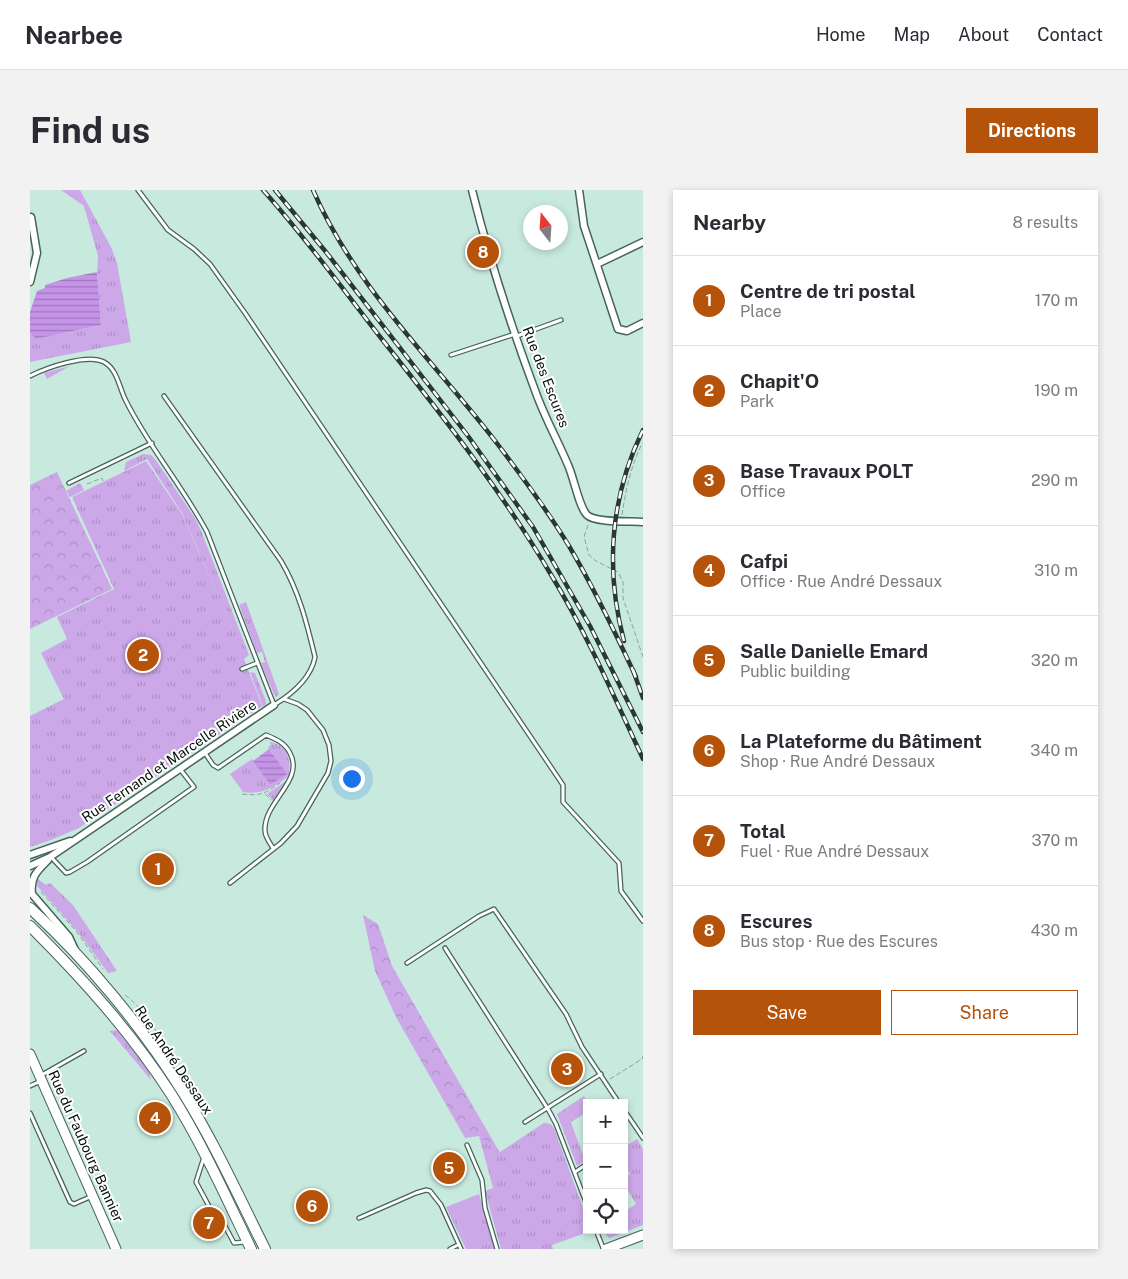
<!DOCTYPE html>
<meta charset="utf-8">
<style>
:root{--surface:#fff;--page:#f2f2f3;--text:#2b2b33;--muted:#7c7c81;--line:#e1e1e2;--accent:#b45309}
body{margin:0;font-family:"Public Sans",sans-serif;background:var(--page);color:var(--text)}
.controls{position:absolute;right:15px;bottom:15px;display:grid;overflow:hidden;border-radius:0px;box-shadow:0 2px 8px #0003}
.controls button{width:45px;height:45px;display:grid;place-items:center;padding:0;border:0;border-bottom:1px solid var(--line);background:var(--surface);color:var(--text);font:25px sans-serif}
.compass{position:absolute;left:493px;top:15px;width:45px;height:45px;border-radius:50%;background:var(--surface);box-shadow:0 2px 8px #0003;rotate:343deg}
.you{position:absolute;left:321px;top:588px;width:18px;height:18px;margin:-12px;border:4px solid #fff;border-radius:50%;background:#1a73e8;box-shadow:0 0 0 8px #1a73e833}
.badge{display:grid;place-items:center;width:32px;height:32px;border-radius:50%;background:var(--accent);color:#fff;font-size:16px;font-weight:700}
.pin{position:absolute;translate:-50% -50%;border:2px solid #fff;box-shadow:0 1px 5px #0006}
.list{margin:0;padding:0;list-style:none}
h2{display:flex;justify-content:space-between;align-items:center;height:65px;margin:0;padding:0 20px;font-size:21px}
h2 small{font-size:16px;font-weight:400;color:var(--muted)}
.list li{display:grid;grid-template-columns:32px 1fr auto;gap:15px;align-items:center;box-sizing:border-box;height:90px;padding:0 20px;border-top:1px solid var(--line)}
.list b{display:block;font-size:19px;white-space:nowrap}
.list p{margin:0;font-size:16px;white-space:nowrap;color:var(--muted)}
.list em{font-size:16px;font-style:normal;color:var(--muted)}
.actions{display:flex;gap:10px;padding:15px 20px}
.actions a{flex:1;padding:11px 0;border:1px solid var(--accent);border-radius:0px;text-align:center;font-size:18px;color:var(--accent)}
.actions .main{background:var(--accent);color:#fff}
.icon{flex:none;width:28px;height:28px;fill:none;stroke:currentColor;stroke-width:2;stroke-linecap:round;stroke-linejoin:round}
.map{position:relative;flex:none;width:613px;height:1059px;overflow:hidden;border-radius:0px}
header{display:flex;align-items:center;gap:30px;box-sizing:border-box;height:70px;padding:0 25px;background:var(--surface);border-bottom:1px solid var(--line)}
header strong{font-size:24px}
nav{display:flex;gap:28px;margin-inline-start:auto;font-size:18px}
.intro{display:flex;align-items:center;justify-content:space-between;box-sizing:border-box;height:120px;padding:0 30px}
h1{margin:0;font-size:35px}
.button{padding:12px 22px;border-radius:0px;background:var(--accent);color:#fff;font-size:18px;font-weight:700}
main{display:flex;gap:30px;padding:0 30px}
aside{flex:1;background:var(--surface);border-radius:0px;box-shadow:0 2px 8px #0003}
.map>svg:first-child{display:block}
.grass{fill:url(#grass-tufts)}
.forest{fill:url(#forest-crowns)}
.pitch{fill:#cca8e8}
.water{fill:url(#water-rules)}
.lines{fill:none;stroke-linecap:round;stroke-linejoin:round}
.service-casing{stroke:#46645a;stroke-width:5.5}
.minor-casing{stroke:#46645a;stroke-width:9}
.secondary-casing{stroke:#46645a;stroke-width:11}
.primary-casing{stroke:#46645a;stroke-width:12}
.path{stroke:#89a49b;stroke-width:1;stroke-dasharray:5 2.5;stroke-linecap:butt}
.service{stroke:#fff;stroke-width:3}
.minor{stroke:#fff;stroke-width:6}
.secondary{stroke:#fff;stroke-width:9}
.primary{stroke:#fff;stroke-width:10}
.rail-casing{stroke:#283833;stroke-width:4.5}
.rail{stroke:#fff;stroke-width:2.5;stroke-dasharray:8;stroke-linecap:butt}
.labels{text-anchor:middle;dominant-baseline:central;stroke-width:4;stroke-linejoin:round;paint-order:stroke}
.street-label{font-size:14px;fill:#05110d;stroke:#fff}
</style>
<header>
<strong>Nearbee</strong>
<nav><a>Home</a><a>Map</a><a>About</a><a>Contact</a></nav>
</header>
<div class="intro"><h1>Find us</h1><a class="button">Directions</a></div>
<main>
<div class="map">
<svg width="613" height="1059" viewBox="0 0 613 1059">
<defs>
<pattern id="grass-tufts" width="24" height="20" patternUnits="userSpaceOnUse" patternTransform="scale(1.25)"><rect width="24" height="20" fill="#cca8e8"/><path d="M3 7l-1-3M5 7V3M7 7l1-3M15 17l-1-3M17 17v-4M19 17l1-3" fill="none" stroke="#ae90c6"/></pattern>
<pattern id="forest-crowns" width="20" height="18" patternUnits="userSpaceOnUse" patternTransform="scale(1.25)"><rect width="20" height="18" fill="#cca8e8"/><path d="M2 6a3 3 0 1 1 6 0M12 15a3 3 0 1 1 6 0" fill="none" stroke="#ae90c6"/></pattern>
<pattern id="water-rules" width="6" height="5" patternUnits="userSpaceOnUse" patternTransform="scale(1.25)"><rect width="6" height="5" fill="#c594e8"/><path d="M0 2.5h6" fill="none" stroke="#9e77ba"/></pattern>
</defs>
<rect width="100%" height="100%" fill="#c8eade"/>
<g class="grass">
<polygon points="31,0 50,0 81,57 87,73 101,152 0,172 0,143 6,149 71,135 67,83 68,66 54,16"/>
<polygon points="40,176 17,189 14,183"/>
<polygon points="113,264 121,265 125,269 165,328 172,343 219,465 214,469 232,516 49,638 21,650 0,657 0,526 34,509 11,463 37,449 27,427 84,399 42,307 116,271 152,324 212,461 152,323 117,269 94,281 96,272"/>
<polygon points="50,293 54,300 40,307 36,301"/>
<polygon points="216,412 249,504 246,507 243,502 231,473 235,472 232,462 227,463 209,415"/>
<polygon points="220,482 225,483 236,511 236,514 233,517"/>
<path d="M240 552C257 555 261 568 259 585 246 597 232 605 213 602L200 584 222 569 240 595 256 584 238 557 241 555Z"/>
<polygon points="256,591 243,611 237,604"/>
<polygon points="8,689 16,695 20,693 43,715 87,781 78,783 48,742 7,696 6,693"/>
<polygon points="87,840 119,881 121,890 80,841"/>
<polygon points="554,906 558,913 557,922 541,932 555,971 547,976 527,924"/>
<polygon points="514,933 520,934 524,938 557,1029 557,1040 561,1041 522,1055 523,1059 471,1059 455,1001 463,998 449,946 470,962"/>
<polygon points="607,949 613,959 613,1035 579,1048 572,1040 594,1040 594,1022 606,1014 594,994 594,988 600,984 594,974 594,957"/>
<polygon points="449,1004 465,1059 444,1059 460,1053 422,1018 438,1059 436,1059 416,1017"/>
</g>
<g class="forest">
<polygon points="27,282 82,399 0,439 0,295"/>
<polygon points="333,725 348,734 362,776 470,963 449,946 435,948 366,827 345,781"/>
</g>
<polygon class="pitch" points="444,1010 460,1053 444,1059 438,1059 422,1018"/>
<g class="water">
<polygon points="67,82 71,135 6,149 0,143 0,122 7,101 15,98 15,95 37,88"/>
<polygon points="239,559 257,584 240,595 223,571"/>
</g>
<g class="lines">
<defs>
<g id="service">
<polyline points="108,0 138,40 164,59 180,74 215,123 533,595 533,612 589,673 591,701 613,731"/>
<polyline points="487,146 531,130"/>
<polyline points="421,165 485,144"/>
<path d="M0 186C16 178 57 163 74 172 88 180 89 198 96 211 119 257 153 297 177 342L244 515C262 504 281 489 285 467 277 434 269 401 251 371L134 206"/>
<polyline points="39,293 122,253"/>
<polyline points="212,479 227,473"/>
<path d="M175 563 183 575 188 578 236 545C246 549 255 553 260 563 275 591 233 612 235 641 235 647 240 653 243 658"/>
<polyline points="21,667 36,683 40,682 57,672 164,597 150,579"/>
<polyline points="200,693 251,653 267,636 298,583 301,571 299,555 293,540 277,520 268,514 254,509"/>
<polyline points="415,758 518,919 526,934 557,1015"/>
<polyline points="377,773 449,726 464,719 536,824 552,857 589,913"/>
<polyline points="10,886 54,861"/>
<polyline points="0,896 11,891"/>
<polyline points="594,920 613,948"/>
<polyline points="0,923 40,1012 44,1014 60,1007"/>
<polyline points="495,932 571,884"/>
<polyline points="437,955 452,990 455,1018 467,1059"/>
<polyline points="174,967 166,992 181,1020 189,1025 204,1053 215,1052"/>
<polyline points="545,982 557,974"/>
<polyline points="329,1028 386,1003 396,1000 400,1001 411,1015 431,1059"/>
<polyline points="566,1040 573,1058"/>
<polyline points="420,1059 428,1055"/>
</g>
<g id="minor">
<path d="M442 0C459 69 481 136 506 203 515 228 528 251 538 275 544 288 549 317 557 325 565 333 601 331 613 332"/>
<polyline points="549,0 554,36 588,139 597,141 613,133"/>
<polyline points="567,74 613,52"/>
<polyline points="0,92 7,63 1,27"/>
<polyline points="0,665 40,651"/>
<path d="M18 670C7 681 0 687 2 704L39 747 45 760"/>
<polyline points="0,676 20,667 244,515"/>
</g>
<g id="secondary">
<polyline points="0,864 86,1059"/>
<polyline points="576,1059 613,1045"/>
</g>
<g id="primary">
<path d="M0 718C57 770 114 839 154 904 185 954 209 1007 235 1059"/>
<path d="M0 736C52 788 101 842 141 904 172 953 196 1007 221 1059"/>
</g>
</defs>
<use href="#service" class="service-casing"/>
<use href="#minor" class="minor-casing"/>
<use href="#secondary" class="secondary-casing"/>
<use href="#primary" class="primary-casing"/>
<g class="path">
<polyline points="57,294 72,288 73,291"/>
<path d="M592 325C596 299 601 275 613 252"/>
<polyline points="558,335 554,347 559,365 566,371 588,382 593,392 593,408 613,467"/>
<path d="M212 604C230 606 235 604 250 593"/>
<polyline points="235,604 241,610"/>
<polyline points="11,702 47,742 73,779"/>
<path d="M95 805C113 818 127 841 137 861"/>
<polyline points="580,889 612,869 613,866"/>
</g>
<use href="#service" class="service"/>
<use href="#minor" class="minor"/>
<use href="#secondary" class="secondary"/>
<use href="#primary" class="primary"/>
<defs>
<g id="rail">
<path d="M233 0C275 47 312 98 351 148 411 224 471 300 520 383 556 442 584 506 613 569"/>
<polyline points="245,0 296,62 438,246 503,337 560,436 613,542"/>
<path d="M283 0C326 99 405 172 469 256 493 288 518 321 539 356 564 398 585 442 606 487"/>
<path d="M594 451C575 380 580 307 613 240"/>
<polyline points="603,480 613,508"/>
</g>
</defs>
<use href="#rail" class="rail-casing"/>
<use href="#rail" class="rail"/>
</g>
<g class="labels">
<g class="street-label">
<text transform="translate(516 187) rotate(69)">Rue des Escures</text>
<text transform="translate(139 571) rotate(-34)">Rue Fernand et Marcelle Rivière</text>
<text transform="translate(144 870) rotate(56)">Rue André Dessaux</text>
<text transform="translate(56 956) rotate(66)">Rue du Faubourg Bannier</text>
</g>
</g>
</svg>
<div class="controls">
<button>+</button>
<button>−</button>
<button><svg class="icon" aria-label="locate" viewBox="0 0 24 24"><circle cx="12" cy="12" r="6"/><path d="M12 2v4M12 18v4M2 12h4M18 12h4"/></svg></button>
</div>
<svg class="compass" viewBox="-18 -18 36 36"><path d="M0-13l5 13h-10z" fill="#e53935"/><path d="M0 13l5-13h-10z" fill="#7c7c81"/></svg>
<div class="you"></div>
<div class="pin badge" style="left:128px;top:679px">1</div>
<div class="pin badge" style="left:113px;top:465px">2</div>
<div class="pin badge" style="left:537px;top:879px">3</div>
<div class="pin badge" style="left:125px;top:928px">4</div>
<div class="pin badge" style="left:419px;top:978px">5</div>
<div class="pin badge" style="left:282px;top:1016px">6</div>
<div class="pin badge" style="left:179px;top:1033px">7</div>
<div class="pin badge" style="left:453px;top:62px">8</div>
</div>
<aside>
<h2>Nearby<small>8 results</small></h2>
<ul class="list">
<li><span class="badge">1</span><div><b>Centre de tri postal</b><p>Place</p></div><em>170 m</em></li>
<li><span class="badge">2</span><div><b>Chapit'O</b><p>Park</p></div><em>190 m</em></li>
<li><span class="badge">3</span><div><b>Base Travaux POLT</b><p>Office</p></div><em>290 m</em></li>
<li><span class="badge">4</span><div><b>Cafpi</b><p>Office · Rue André Dessaux</p></div><em>310 m</em></li>
<li><span class="badge">5</span><div><b>Salle Danielle Emard</b><p>Public building</p></div><em>320 m</em></li>
<li><span class="badge">6</span><div><b>La Plateforme du Bâtiment</b><p>Shop · Rue André Dessaux</p></div><em>340 m</em></li>
<li><span class="badge">7</span><div><b>Total</b><p>Fuel · Rue André Dessaux</p></div><em>370 m</em></li>
<li><span class="badge">8</span><div><b>Escures</b><p>Bus stop · Rue des Escures</p></div><em>430 m</em></li>
</ul>
<div class="actions"><a class="main">Save</a><a>Share</a></div>
</aside>
</main>
